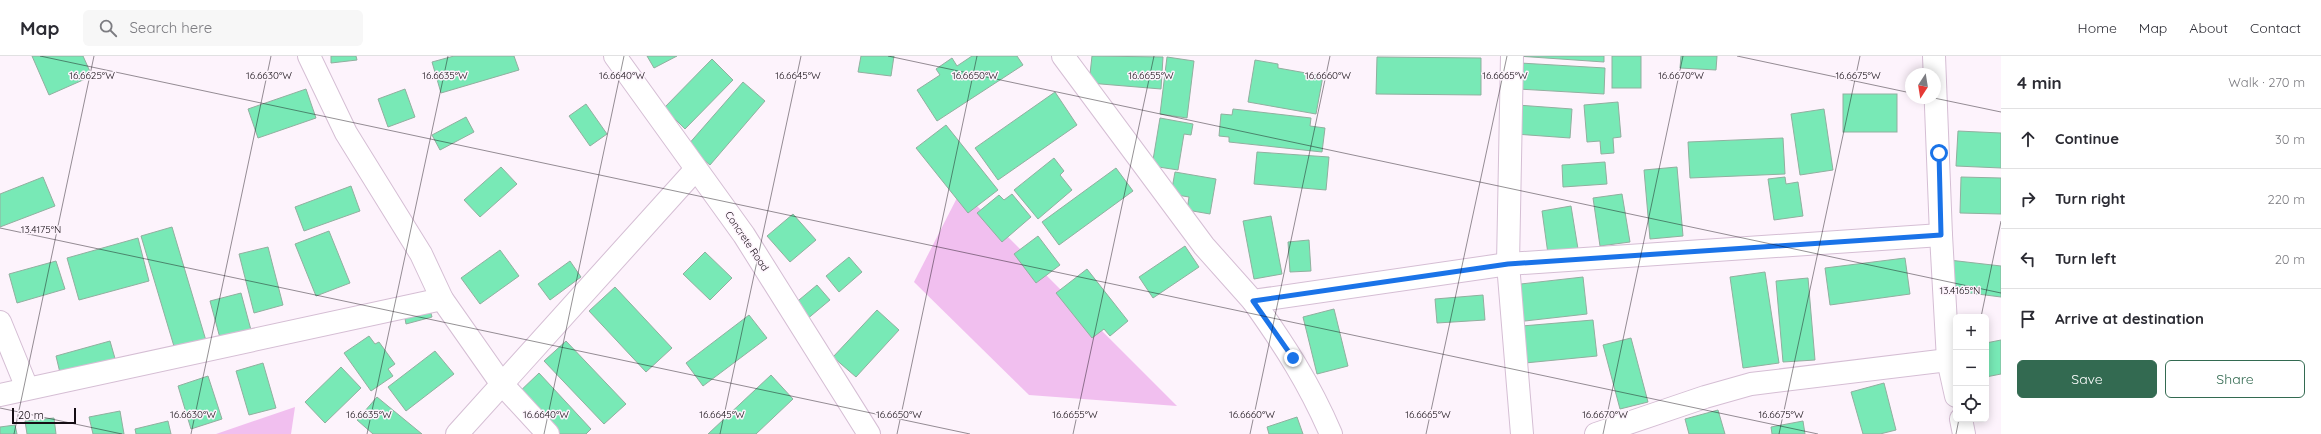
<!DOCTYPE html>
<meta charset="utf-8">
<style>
:root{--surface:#fff;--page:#f7f7f7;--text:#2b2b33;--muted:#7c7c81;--line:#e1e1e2;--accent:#336a51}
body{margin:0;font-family:Quicksand,sans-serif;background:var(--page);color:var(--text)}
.controls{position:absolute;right:12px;bottom:12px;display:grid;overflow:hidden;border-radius:6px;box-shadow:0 2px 10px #0003}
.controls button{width:36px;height:36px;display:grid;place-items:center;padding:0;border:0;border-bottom:1px solid var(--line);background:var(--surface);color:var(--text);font:20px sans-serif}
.compass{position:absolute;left:1905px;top:12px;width:36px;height:36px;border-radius:50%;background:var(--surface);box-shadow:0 2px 10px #0003;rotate:192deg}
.scale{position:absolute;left:12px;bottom:10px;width:64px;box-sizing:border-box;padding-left:4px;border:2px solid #150d14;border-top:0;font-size:11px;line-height:14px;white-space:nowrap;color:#150d14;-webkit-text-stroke:3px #fdf3fc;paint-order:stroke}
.stop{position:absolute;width:12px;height:12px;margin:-9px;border:3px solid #1a73e8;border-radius:50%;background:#fff}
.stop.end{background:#1a73e8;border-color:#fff;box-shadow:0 1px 4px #0008}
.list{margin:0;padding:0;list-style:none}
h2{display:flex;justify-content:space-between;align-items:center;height:52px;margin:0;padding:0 16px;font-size:17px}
h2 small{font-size:13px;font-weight:400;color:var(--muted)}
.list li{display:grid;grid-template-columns:26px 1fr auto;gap:12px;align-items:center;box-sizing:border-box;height:60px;padding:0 16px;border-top:1px solid var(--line)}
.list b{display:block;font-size:15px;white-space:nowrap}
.list em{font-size:13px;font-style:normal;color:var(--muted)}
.actions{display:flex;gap:8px;padding:12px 16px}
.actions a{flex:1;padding:9px 0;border:1px solid var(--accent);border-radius:6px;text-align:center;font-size:14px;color:var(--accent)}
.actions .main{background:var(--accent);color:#fff}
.icon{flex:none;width:22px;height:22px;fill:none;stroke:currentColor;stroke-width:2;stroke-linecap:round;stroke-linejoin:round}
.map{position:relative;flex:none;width:2001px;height:378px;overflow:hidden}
header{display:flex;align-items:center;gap:24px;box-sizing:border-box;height:56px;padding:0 20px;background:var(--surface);border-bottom:1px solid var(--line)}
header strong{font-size:19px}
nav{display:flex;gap:22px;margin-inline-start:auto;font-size:14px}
.search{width:280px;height:36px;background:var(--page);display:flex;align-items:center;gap:10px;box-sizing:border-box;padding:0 14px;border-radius:6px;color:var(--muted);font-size:15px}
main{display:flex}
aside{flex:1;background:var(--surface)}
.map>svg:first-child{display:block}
.green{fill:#f1bfef}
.building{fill:#78e9b6;stroke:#91af9f}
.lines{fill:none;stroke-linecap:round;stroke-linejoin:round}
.minor-casing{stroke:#d5bed4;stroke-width:24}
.minor{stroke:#fff;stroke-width:22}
.route{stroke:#1a73e8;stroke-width:5}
.ticks{fill:none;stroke:#150d14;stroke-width:1;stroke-opacity:0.45}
.labels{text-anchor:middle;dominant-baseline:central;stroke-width:3;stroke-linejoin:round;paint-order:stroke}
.street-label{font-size:10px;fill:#150d14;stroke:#fdf3fc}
.ticks-label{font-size:10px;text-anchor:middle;fill:#150d14;stroke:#fdf3fc;stroke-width:3;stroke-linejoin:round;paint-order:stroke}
</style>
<header>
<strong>Map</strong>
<div class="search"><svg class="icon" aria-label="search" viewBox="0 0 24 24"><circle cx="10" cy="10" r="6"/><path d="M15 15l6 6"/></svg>Search here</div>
<nav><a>Home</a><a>Map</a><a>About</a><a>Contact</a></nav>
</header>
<main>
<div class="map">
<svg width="2001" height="378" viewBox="0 0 2001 378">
<rect width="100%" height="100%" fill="#fdf3fc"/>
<g class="green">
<polygon points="961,134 1177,350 1029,339 914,226"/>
<polygon points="295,351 291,378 216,378"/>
</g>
<g class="building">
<polygon points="32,0 83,0 92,20 49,39"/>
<polygon points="331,0 356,0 357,4 331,7"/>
<polygon points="454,0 514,0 519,14 441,37 432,6"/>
<polygon points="647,0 677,0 654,12"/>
<polygon points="861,0 894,0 891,20 858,16"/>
<polygon points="972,0 1017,0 1023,9 937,65 917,34 940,19 936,13 952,2 957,10"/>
<polygon points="1092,0 1163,1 1161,33 1089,27"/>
<polygon points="1517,0 1604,0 1604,6"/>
<rect x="1612" y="0" width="29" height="32"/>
<polygon points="1681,0 1717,0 1716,14 1680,12"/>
<polygon points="1167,1 1194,5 1187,62 1160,58"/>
<polygon points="1377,1 1481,2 1481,39 1376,38"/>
<polygon points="712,3 733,24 685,73 664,52"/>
<polygon points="1255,4 1278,8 1278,12 1323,20 1316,58 1248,46"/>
<polygon points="1520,7 1605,12 1604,38 1518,33"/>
<polygon points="743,26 765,45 710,109 687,90"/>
<polygon points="306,33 316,62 258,82 248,53"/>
<polygon points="405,33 415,61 388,71 378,43"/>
<polygon points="1055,36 1077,69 998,124 975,92"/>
<rect x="1843" y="38" width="54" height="38"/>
<polygon points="1618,46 1621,81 1613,82 1614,97 1601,98 1600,85 1587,86 1584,49"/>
<polygon points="586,48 607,78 590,90 569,60"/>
<polygon points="1517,49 1572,53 1570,82 1515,78"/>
<polygon points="1233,53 1311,62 1310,70 1325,72 1322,96 1229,86 1229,81 1219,80 1221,58 1232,59"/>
<polygon points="1824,53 1833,114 1800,119 1791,58"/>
<polygon points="466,61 474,76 440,94 432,79"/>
<polygon points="1160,62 1193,68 1191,79 1184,78 1178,114 1152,110"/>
<polygon points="946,69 998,134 968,157 916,92"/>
<polygon points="1958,75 2001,77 2001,112 1956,110"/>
<polygon points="1783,82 1785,118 1690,122 1688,86"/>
<polygon points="1257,96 1329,101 1326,134 1254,128"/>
<polygon points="1054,102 1064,115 1060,119 1072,134 1038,163 1014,134"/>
<polygon points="1605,106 1607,128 1563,131 1562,109"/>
<polygon points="501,111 517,128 480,161 464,144"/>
<polygon points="1677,111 1683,180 1650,183 1644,114"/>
<polygon points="1116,112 1133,135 1059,189 1042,166"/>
<polygon points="1175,116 1216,123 1210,158 1187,154 1189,141 1171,138"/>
<polygon points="43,121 55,150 0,171 0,138"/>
<polygon points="1785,121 1786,128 1798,126 1803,160 1774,164 1768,123"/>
<polygon points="1961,121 2001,122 2001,158 1960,157"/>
<polygon points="351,130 360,155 304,175 295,151"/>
<polygon points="1012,138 1031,161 1002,186 977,157 999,139 1004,144"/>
<polygon points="1622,138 1630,186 1600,190 1593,142"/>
<polygon points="1571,150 1578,193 1548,198 1542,155"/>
<polygon points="793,158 816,184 790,206 767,180"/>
<polygon points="1271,160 1282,218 1254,223 1243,165"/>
<polygon points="172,171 207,288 176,297 141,180"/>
<polygon points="329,175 350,227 316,240 295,188"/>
<polygon points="1038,180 1060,209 1036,227 1014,198"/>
<polygon points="138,182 149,225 79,244 67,202"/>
<polygon points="1309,184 1311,215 1290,216 1288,186"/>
<polygon points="1185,190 1199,211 1153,242 1139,221"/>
<polygon points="268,191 283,249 254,257 239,198"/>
<polygon points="500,194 519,220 480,248 461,222"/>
<polygon points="705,196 732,222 710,244 683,218"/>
<polygon points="849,201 862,216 839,236 826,220"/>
<polygon points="1905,202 1910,238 1830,249 1825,212"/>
<polygon points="1949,204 2001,210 2001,241 1946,234"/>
<polygon points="56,205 65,233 17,247 9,218"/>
<polygon points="570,205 581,221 550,244 538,228"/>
<polygon points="1087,213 1128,265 1110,280 1104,273 1092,282 1056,237"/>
<polygon points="1765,216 1779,307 1743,312 1730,221"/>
<polygon points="1583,221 1587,258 1516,266 1512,229"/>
<polygon points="1808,222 1815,304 1783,306 1776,225"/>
<polygon points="817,229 830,244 806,264 793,249"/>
<polygon points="615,231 672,292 646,316 589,255"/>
<polygon points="241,237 251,274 220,282 210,245"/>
<polygon points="1483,239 1485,264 1437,267 1435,243"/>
<polygon points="429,250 432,261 406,268 404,257"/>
<polygon points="1334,253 1348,310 1317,318 1303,261"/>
<polygon points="877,254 899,274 856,321 833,301"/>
<polygon points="749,259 767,282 703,330 686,307"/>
<polygon points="1593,264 1597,300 1525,307 1522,270"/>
<polygon points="369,280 375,288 379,286 395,308 388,313 393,320 371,335 344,297"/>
<polygon points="1631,282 1648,346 1620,353 1603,289"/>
<polygon points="2001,284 2001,318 1986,321 1986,287"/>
<polygon points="110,285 116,306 61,321 56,300"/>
<polygon points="566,285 626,348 604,368 544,305"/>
<polygon points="435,295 454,318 406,355 388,331"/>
<polygon points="263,307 276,352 249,359 236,315"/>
<polygon points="341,311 361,332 325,367 305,346"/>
<polygon points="539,317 591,373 586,378 551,378 515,340"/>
<polygon points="771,319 793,343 756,378 708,378"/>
<polygon points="208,320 222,363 191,373 178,330"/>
<polygon points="1884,327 1896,374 1880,378 1863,378 1851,336"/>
<polygon points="377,341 422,378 373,378 357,364"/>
<polygon points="1718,354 1725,378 1689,378 1685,363"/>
<polygon points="120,355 124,378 93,378 89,361"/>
<polygon points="1297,361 1303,378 1269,378 1267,371"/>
<polygon points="54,362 56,378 27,378 25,365"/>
<polygon points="168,365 171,378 136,378 135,373"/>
<polygon points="1803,365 1805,378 1772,378 1771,371"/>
<polygon points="15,369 17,378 0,378 0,371"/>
</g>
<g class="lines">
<defs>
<g id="minor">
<polyline points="309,0 346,77 421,198 442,243 501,327 548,378"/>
<polyline points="615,0 744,179 869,378"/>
<polyline points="1063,0 1204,190 1253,245 1508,208 1941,179"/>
<polyline points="1512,0 1508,208 1522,378"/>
<polyline points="1934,0 1941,179 1948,304 1956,340"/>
<path d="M1253 245C1285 290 1309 327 1331 378"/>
<polyline points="0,266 27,332"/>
<polyline points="0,339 442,243"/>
<polyline points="1961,363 1964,378"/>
<polyline points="457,378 696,113"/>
<polyline points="1596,378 1705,341 1751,328 1948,304"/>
</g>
</defs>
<use href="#minor" class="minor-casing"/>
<use href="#minor" class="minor"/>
</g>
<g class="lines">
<polyline class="route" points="1293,302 1253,245 1508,208 1941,179 1939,97"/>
</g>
<path class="ticks" d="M40 0 1818 378M888 0 2001 237M1737 0 1911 37M1934 42 2001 56M0 172 970 378M1981 261 2001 165M0 352 122 378M14 378 94 0M191 378 271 0M367 378 448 0M544 378 624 0M720 378 801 0M897 378 977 0M1073 378 1154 0M1250 378 1330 0M1426 378 1507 0M1603 378 1683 0M1779 378 1860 0M1956 378 1959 363"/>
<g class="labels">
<g class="street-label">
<text transform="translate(747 185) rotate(56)">Concrete Road</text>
</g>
</g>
<g class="ticks-label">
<text x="92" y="23">16.6625°W</text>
<text x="269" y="23">16.6630°W</text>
<text x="445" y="23">16.6635°W</text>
<text x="622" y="23">16.6640°W</text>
<text x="798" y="23">16.6645°W</text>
<text x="975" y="23">16.6650°W</text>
<text x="1151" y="23">16.6655°W</text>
<text x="1328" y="23">16.6660°W</text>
<text x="1505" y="23">16.6665°W</text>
<text x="1681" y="23">16.6670°W</text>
<text x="1858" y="23">16.6675°W</text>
<text x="41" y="177">13.4175°N</text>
<text x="1960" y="238">13.4165°N</text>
<text x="193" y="362">16.6630°W</text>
<text x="369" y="362">16.6635°W</text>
<text x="546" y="362">16.6640°W</text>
<text x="722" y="362">16.6645°W</text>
<text x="899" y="362">16.6650°W</text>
<text x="1075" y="362">16.6655°W</text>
<text x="1252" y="362">16.6660°W</text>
<text x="1428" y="362">16.6665°W</text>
<text x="1605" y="362">16.6670°W</text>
<text x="1781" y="362">16.6675°W</text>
</g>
</svg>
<div class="controls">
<button>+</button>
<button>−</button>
<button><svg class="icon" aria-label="locate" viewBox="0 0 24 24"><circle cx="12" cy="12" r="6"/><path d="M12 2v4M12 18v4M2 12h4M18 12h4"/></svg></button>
</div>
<svg class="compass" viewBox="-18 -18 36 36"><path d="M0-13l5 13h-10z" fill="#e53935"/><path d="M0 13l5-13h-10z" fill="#7c7c81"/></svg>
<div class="scale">20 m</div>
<div class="stop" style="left:1939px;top:97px"></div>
<div class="stop end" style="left:1293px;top:302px"></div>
</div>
<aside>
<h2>4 min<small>Walk · 270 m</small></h2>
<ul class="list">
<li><svg class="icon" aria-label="ahead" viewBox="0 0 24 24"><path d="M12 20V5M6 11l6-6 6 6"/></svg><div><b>Continue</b></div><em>30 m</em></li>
<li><svg class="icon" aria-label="right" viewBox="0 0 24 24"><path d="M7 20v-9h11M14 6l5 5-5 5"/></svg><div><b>Turn right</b></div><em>220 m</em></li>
<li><svg class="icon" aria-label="left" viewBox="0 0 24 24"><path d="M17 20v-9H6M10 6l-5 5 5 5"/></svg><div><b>Turn left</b></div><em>20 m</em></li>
<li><svg class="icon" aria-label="arrive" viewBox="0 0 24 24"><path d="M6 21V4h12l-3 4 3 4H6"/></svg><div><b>Arrive at destination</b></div></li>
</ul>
<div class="actions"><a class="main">Save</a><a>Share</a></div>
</aside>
</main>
